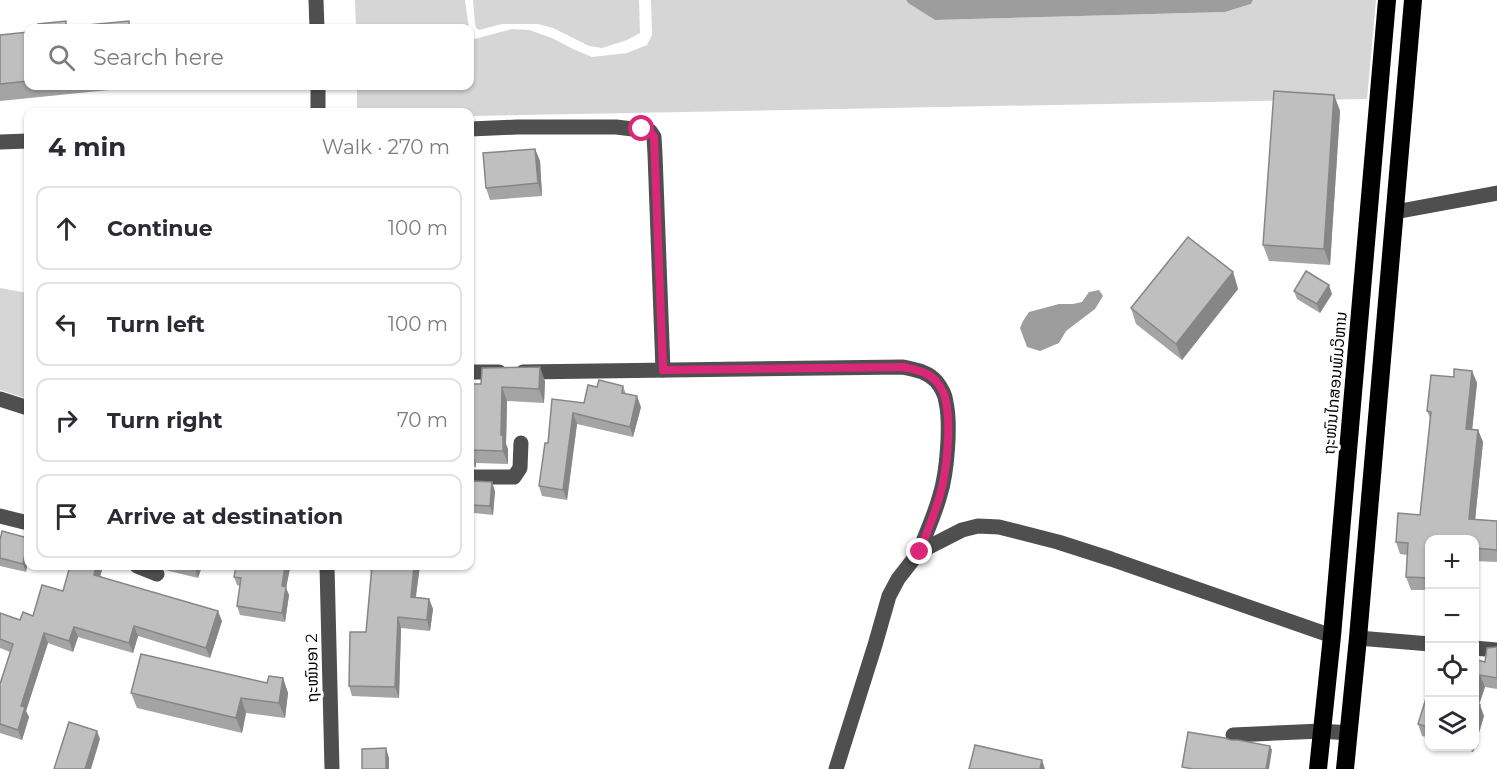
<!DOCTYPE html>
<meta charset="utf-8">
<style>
:root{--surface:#fff;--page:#f7f7f7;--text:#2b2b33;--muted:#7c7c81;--line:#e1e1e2}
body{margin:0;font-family:Montserrat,"Noto Sans Lao",sans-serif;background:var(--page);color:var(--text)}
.controls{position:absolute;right:18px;bottom:18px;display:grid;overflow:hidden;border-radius:12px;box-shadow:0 2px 4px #0004}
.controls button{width:54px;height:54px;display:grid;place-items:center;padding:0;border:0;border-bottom:2px solid var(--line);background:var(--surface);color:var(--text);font:30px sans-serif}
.stop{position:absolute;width:18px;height:18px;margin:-14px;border:4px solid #db2777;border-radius:50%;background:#fff}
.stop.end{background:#db2777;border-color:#fff;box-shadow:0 2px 6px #0008}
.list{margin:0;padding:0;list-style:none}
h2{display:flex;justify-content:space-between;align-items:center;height:78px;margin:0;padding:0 24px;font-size:26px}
h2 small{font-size:20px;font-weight:400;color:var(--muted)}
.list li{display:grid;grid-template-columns:39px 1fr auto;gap:18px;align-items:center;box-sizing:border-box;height:84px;margin:0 12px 12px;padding:0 12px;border:2px solid var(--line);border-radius:12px}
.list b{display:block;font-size:22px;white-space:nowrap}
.list em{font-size:20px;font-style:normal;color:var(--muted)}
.icon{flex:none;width:33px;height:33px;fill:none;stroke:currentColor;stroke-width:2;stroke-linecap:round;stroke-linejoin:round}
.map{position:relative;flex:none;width:1497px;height:769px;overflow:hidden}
.search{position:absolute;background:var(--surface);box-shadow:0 2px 4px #0004;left:24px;top:24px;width:450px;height:66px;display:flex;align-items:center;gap:15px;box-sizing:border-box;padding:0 21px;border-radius:12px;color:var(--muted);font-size:22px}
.panel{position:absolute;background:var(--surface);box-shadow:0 2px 4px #0004;left:24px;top:108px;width:450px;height:462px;border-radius:12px}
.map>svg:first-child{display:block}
.green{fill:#d6d6d6}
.water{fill:#9d9d9d}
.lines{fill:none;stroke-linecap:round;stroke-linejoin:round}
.minor{stroke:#4f4f4f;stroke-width:15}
.highway{stroke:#000;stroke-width:18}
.wall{fill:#a4a4a4}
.shaded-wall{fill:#868686}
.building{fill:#bfbfbf;stroke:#868686;stroke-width:1.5}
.route{stroke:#db2777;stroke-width:8}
.labels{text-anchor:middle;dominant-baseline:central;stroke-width:6;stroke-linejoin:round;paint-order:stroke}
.street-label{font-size:16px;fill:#000;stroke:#fff}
</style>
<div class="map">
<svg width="1497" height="769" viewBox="0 0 1497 769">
<rect width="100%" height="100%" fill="#fff"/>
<g class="green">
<polygon points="355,0 465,0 469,28 356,28"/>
<polygon points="473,0 639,0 640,33 627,40 602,48 589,46 553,28 538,24 502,24 479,30 476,28 475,24"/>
<polygon points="651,0 906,0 908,3 935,20 1225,12 1251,4 1253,0 1376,0 1367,99 470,116 470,112 357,112 357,86 470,86 470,35 471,40 512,29 529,30 552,38 573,49 592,57 627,53 647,45 652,35"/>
<polygon points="0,288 28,293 28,399 0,390"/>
</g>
<g class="water">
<polygon points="906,0 1253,0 1251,4 1225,12 935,20 908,3"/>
<polygon points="1099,290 1103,296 1095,309 1066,331 1059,343 1040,351 1027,347 1020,328 1023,321 1029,312 1059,304 1073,304 1082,302 1089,292"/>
</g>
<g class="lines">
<g class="minor">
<polyline points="316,0 317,28"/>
<polyline points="318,86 318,112"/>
<polyline points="470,129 517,127 616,127 650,131 654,137 655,154 663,370"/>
<polyline points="0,142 28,141"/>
<polyline points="1395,212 1497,193"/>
<polyline points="470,372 499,372"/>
<path d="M523 372 903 367C915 370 927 371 936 381 941 387 945 394 946 402 951 425 947 473 940 495 935 514 926 533 919 552"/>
<polyline points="0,399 28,408"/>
<polyline points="470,477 514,477 520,468 521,443"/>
<polyline points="0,516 28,523"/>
<polyline points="137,566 157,574"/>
<polyline points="327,566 332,769"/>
<polyline points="1358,638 1430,644"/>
<polyline points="1474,648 1497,650"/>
<polyline points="1233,735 1321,731 1349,733"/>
<polyline points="836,769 875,645 889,596 898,579 919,552 962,530 978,526 999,527 1058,542 1111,559 1332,636"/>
</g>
<g class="highway">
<polyline points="1318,769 1332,636 1387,0"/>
<polyline points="1345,769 1358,638 1413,0"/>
</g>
</g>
<g class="wall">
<polygon points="28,32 28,86 139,86 139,87 0,101 0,35"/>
<polygon points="1334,95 1340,111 1330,265 1269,261 1263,245"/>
<polygon points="535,149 540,161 542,196 490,200 486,188"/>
<polygon points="1233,272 1238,289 1182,360 1136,324 1131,308"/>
<polygon points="1294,291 1332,294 1320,313 1297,299"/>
<polygon points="470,315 473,325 472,362 470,363"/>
<polygon points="1472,371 1477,383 1472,429 1478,430 1483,442 1475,519 1497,521 1497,562 1474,561 1474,540 1430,540 1430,590 1411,590 1406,577 1407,555 1400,554 1396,542 1420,515 1430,418 1427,411 1454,377"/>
<polygon points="545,381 544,403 507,401 506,444 508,449 508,464 476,463 476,467 470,468 470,384"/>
<polygon points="623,386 626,394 641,407 633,437 577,424 567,500 542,496 539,486 548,443 597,387"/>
<polygon points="495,491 493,515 474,513 471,505"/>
<polygon points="28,538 28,561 26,572 0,566 0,540"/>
<polygon points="70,566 103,566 100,576 222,621 210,658 138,636 133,653 78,637 73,652 48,643 26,711 29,717 22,740 0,733 0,684 10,652 0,648 0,613 20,620 33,616 63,591"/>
<polygon points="162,566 202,566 198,578 165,570"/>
<polygon points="236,566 289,566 290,568 286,588 289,595 285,622 240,615 237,606 240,586 237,585 234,577"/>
<polygon points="368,566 420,566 416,597 429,599 433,609 430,631 401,628 399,698 352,696 349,686 366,632 371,572"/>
<polygon points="1497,647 1497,689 1485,687 1479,704 1484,716 1473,752 1456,747 1474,747 1474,659 1485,662"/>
<polygon points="283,678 288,693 285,718 246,713 242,733 137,708 131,693 267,683"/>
<polygon points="1429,689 1430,738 1422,736 1418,724"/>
</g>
<g class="shaded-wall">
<polygon points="1334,95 1340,111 1330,265 1324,249"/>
<polygon points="535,149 540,161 542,196 538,183"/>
<polygon points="1233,272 1238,289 1182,360 1176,344"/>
<polygon points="1329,285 1332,294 1320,313 1317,304"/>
<polygon points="470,315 473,325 472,362 470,354"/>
<polygon points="540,367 545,381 544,403 539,389"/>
<polygon points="1472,371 1477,383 1471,441 1466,429"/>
<polygon points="502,387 507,401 506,444 508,449 508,464 503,451 501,435"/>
<polygon points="637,396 641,407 633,437 630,427"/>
<polygon points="573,413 577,424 567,500 563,490"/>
<polygon points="1478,430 1483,442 1474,531 1469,519"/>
<polygon points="471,450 476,463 476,467 471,454"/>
<polygon points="492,482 495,491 493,515 490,506"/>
<polygon points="28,541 28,561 26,572 23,564"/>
<polygon points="96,566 103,566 98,585 94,575"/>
<polygon points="194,566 202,566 198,578"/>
<polygon points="285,566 289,566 290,568 286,588 289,595 285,622 282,613 282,586"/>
<polygon points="414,566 420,566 414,607 411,597"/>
<polygon points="429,599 433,609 430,631 427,620"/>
<polygon points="218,611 222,621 210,658 206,648"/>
<polygon points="398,617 401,628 399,698 395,687"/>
<polygon points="134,626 138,636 133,653 129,643"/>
<polygon points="74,627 78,637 73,652 69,641"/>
<polygon points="44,633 48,643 26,711 29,717 22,740 18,730 21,706"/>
<polygon points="1480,675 1485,687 1476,714 1474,709 1474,694"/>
<polygon points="283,678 288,693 285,718 279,703"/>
<polygon points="241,698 246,713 242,733 236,718"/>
<polygon points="1480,705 1484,716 1473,752 1471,747 1474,747 1474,723"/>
<polygon points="97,731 100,739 91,769 85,769"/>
<polygon points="1270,746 1272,750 1269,769 1266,769"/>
<polygon points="386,748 389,758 389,769 386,769"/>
<polygon points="1042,760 1045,769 1040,769"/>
</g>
<g class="building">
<polygon points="66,21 66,27 129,21 129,28 38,28 38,24"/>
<polygon points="28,32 28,81 0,84 0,35"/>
<polygon points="1274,91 1334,95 1324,249 1263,245"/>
<polygon points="535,149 538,183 486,188 483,153"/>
<polygon points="1188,237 1233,272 1176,344 1131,308"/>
<polygon points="1306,271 1329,285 1317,304 1294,291"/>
<polygon points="540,367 539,389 502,387 501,435 503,435 503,451 471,450 471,454 470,454 470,384 481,384 482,368"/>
<polygon points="1454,369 1472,371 1466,429 1478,430 1469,519 1497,521 1497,550 1474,548 1474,540 1430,540 1430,578 1406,577 1408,543 1396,542 1398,513 1420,515 1431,412 1427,411 1431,375 1454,377"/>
<polygon points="599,380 623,386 622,393 637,396 630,427 573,413 563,490 539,486 545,443 548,443 552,399 584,403 588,385 597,387"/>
<polygon points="473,481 492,482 490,506 471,505"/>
<polygon points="2,531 28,538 23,564 0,558 0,540"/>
<polygon points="70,566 96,566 94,575 218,611 206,648 134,626 129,643 74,627 69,641 44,633 21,706 25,707 18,730 0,724 0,684 13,644 0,639 0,613 20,620 23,612 33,616 42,585 63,591"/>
<polygon points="236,566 285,566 282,586 286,587 282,613 237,606 241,578 234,577"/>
<polygon points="372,566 414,566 411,597 429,599 427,620 398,617 395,687 349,686 350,632 366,632"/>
<polygon points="1496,647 1497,647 1497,678 1480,675 1474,694 1474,659 1485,662 1487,648"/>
<polygon points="141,654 267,683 269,676 283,678 279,703 241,698 236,718 131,693"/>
<polygon points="1429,689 1430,689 1430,728 1418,724"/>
<polygon points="1474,703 1480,705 1474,723"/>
<polygon points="69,722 97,731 85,769 54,769"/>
<polygon points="1188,732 1225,738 1231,740 1238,740 1270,746 1266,769 1193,769 1182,767"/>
<polygon points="975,745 1042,760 1040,769 969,769"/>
<polygon points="386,748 386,769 362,769 362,749"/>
</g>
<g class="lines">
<path class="route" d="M642 129 650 131 654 137 663 370 903 367C915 370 927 371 936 381 941 387 945 394 946 402 951 426 947 471 940 495 935 514 926 533 920 552"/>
</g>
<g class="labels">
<g class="street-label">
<text transform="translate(1335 383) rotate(-85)">ຖະໜົນໄກສອນພົມວິຫານ</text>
<text transform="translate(312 668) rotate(-91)">ຖະໜົນອາ 2</text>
</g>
</g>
</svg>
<div class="controls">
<button>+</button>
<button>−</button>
<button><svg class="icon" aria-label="locate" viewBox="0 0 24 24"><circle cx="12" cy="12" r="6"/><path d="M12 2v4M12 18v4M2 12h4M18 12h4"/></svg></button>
<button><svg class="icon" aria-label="layers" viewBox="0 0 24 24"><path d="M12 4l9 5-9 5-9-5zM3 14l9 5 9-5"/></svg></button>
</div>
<div class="stop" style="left:642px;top:129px"></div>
<div class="stop end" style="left:920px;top:552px"></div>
<div class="search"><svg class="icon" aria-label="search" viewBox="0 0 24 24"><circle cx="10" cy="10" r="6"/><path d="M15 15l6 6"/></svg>Search here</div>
<section class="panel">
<h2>4 min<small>Walk · 270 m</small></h2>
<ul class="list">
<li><svg class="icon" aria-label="ahead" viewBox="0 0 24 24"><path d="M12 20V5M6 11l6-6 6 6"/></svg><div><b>Continue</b></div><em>100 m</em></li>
<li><svg class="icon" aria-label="left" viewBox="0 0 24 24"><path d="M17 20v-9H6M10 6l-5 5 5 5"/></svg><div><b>Turn left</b></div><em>100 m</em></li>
<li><svg class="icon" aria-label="right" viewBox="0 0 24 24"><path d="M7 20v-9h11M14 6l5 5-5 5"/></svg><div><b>Turn right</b></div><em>70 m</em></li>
<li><svg class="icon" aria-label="arrive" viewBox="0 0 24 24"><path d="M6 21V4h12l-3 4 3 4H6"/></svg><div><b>Arrive at destination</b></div></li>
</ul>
</section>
</div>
